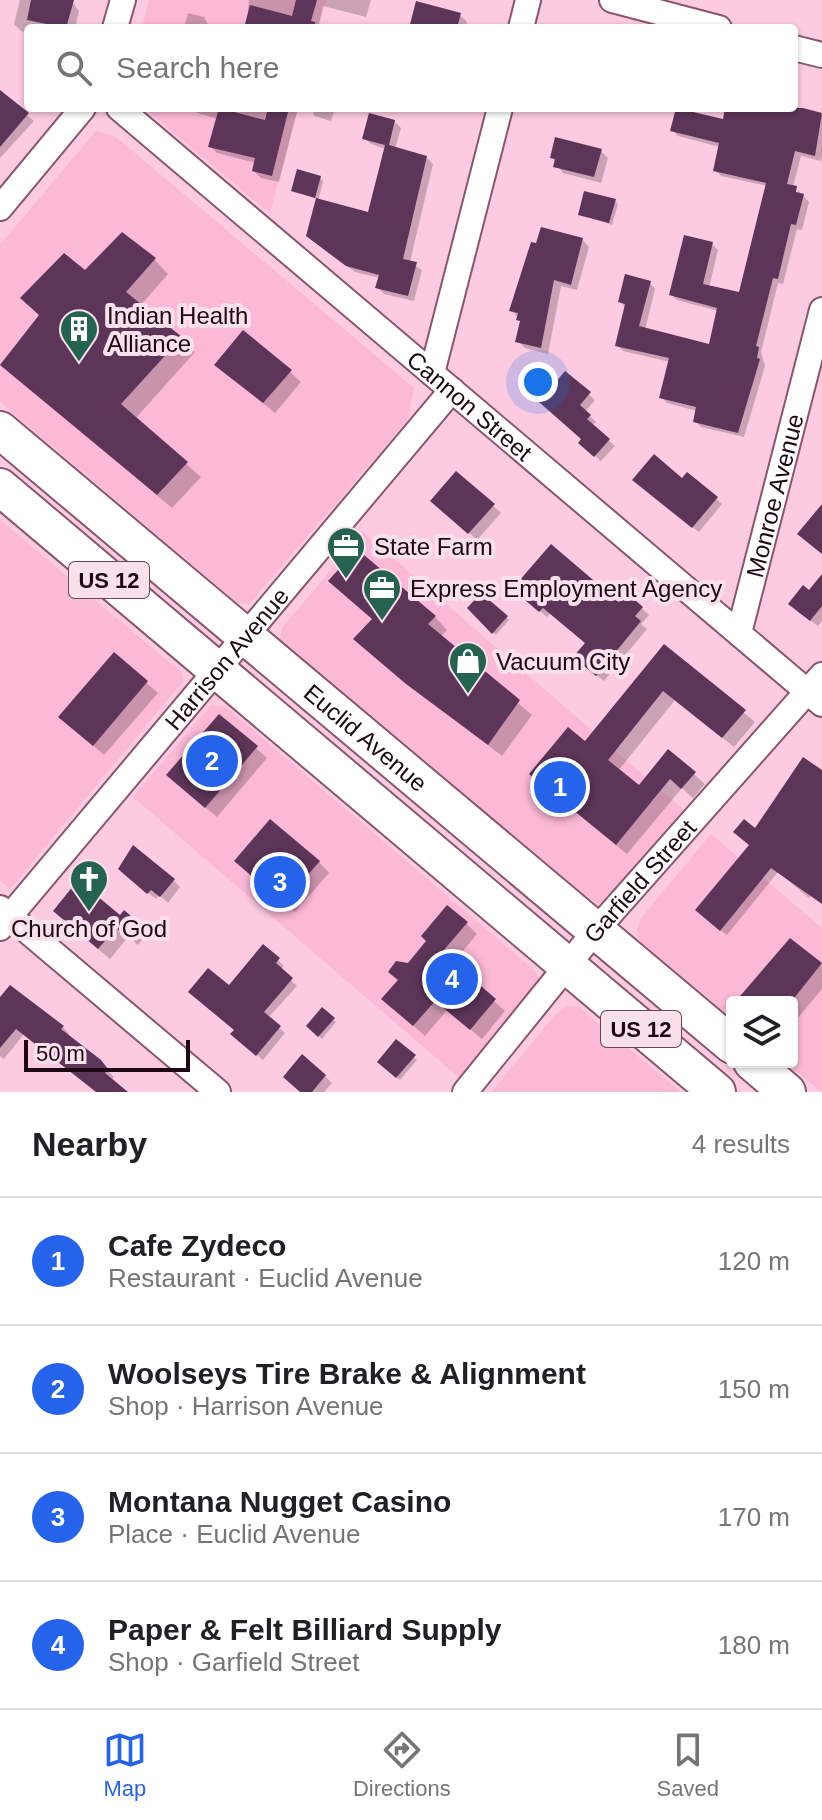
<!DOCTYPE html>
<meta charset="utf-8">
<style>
:root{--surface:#fff;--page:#f6f6f6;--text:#202124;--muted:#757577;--line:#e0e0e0;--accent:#2563eb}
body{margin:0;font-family:Helvetica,sans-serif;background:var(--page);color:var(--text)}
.controls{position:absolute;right:24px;bottom:24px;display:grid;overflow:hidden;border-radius:8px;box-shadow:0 2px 6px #0004}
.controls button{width:72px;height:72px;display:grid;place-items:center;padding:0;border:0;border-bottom:2px solid var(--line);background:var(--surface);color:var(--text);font:40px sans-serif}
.scale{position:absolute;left:24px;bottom:20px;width:166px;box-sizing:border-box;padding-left:8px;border:4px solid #1d0813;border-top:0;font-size:22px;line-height:28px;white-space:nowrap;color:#1d0813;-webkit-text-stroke:6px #fae0eb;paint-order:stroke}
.you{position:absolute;left:538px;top:382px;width:28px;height:28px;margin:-20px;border:6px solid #fff;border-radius:50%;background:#1a73e8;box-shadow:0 0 0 12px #1a73e833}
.badge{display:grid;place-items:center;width:52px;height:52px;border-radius:50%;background:var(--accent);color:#fff;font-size:26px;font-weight:700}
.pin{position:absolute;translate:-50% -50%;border:4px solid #fff;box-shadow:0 2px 8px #0006}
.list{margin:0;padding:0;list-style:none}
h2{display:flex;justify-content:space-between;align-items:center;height:104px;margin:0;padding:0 32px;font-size:34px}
h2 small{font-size:26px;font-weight:400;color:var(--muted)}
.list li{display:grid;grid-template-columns:52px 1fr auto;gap:24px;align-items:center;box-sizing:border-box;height:128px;padding:0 32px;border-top:2px solid var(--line)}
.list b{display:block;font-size:30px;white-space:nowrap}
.list p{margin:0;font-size:26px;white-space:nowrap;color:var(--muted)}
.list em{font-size:26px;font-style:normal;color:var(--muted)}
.icon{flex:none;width:44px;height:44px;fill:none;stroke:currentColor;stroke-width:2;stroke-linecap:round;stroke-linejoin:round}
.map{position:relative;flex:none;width:822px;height:1092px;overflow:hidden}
.search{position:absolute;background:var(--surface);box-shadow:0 2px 6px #0004;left:24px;right:24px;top:24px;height:88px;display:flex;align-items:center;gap:20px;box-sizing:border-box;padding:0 28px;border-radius:8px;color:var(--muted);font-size:30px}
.sheet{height:616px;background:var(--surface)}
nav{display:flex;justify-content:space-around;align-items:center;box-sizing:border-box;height:112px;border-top:2px solid var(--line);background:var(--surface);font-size:22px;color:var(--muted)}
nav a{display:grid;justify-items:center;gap:4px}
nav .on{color:var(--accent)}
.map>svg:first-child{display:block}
.built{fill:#fcb8d7}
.shadow{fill:#0003}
.building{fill:#5d3559}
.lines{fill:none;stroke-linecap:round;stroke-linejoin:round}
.minor-casing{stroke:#8a556e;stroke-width:28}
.highway-casing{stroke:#8a556e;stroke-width:40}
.minor{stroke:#fff;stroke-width:24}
.highway{stroke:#fff;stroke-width:36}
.labels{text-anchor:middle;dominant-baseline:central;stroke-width:8;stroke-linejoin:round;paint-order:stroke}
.shield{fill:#fae0eb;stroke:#5f4954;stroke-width:2}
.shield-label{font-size:22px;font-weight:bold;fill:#1d0813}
.poi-label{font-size:24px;fill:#1d0813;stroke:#fae0eb;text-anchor:start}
.street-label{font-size:24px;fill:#1d0813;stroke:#fae0eb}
</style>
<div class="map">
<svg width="822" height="1092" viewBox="0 0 822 1092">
<rect width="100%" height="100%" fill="#fdcbe1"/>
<g class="built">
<polygon points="149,0 326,0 319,28 142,28"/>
<polygon points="144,108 298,108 270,213 262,207"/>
<polygon points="96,131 116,137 414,388 407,421 249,604 238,603 0,402 0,245"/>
<polygon points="0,520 182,673 183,681 10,889 0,880"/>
<polygon points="363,532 685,811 608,903 597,903 584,895 280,638 282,628"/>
<polygon points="211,705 226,707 534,970 542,983 462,1080 133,797"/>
<polygon points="711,834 822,928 822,1092 784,1062 792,1062 792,1002 732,1002 732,1018 640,941 636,931 641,918"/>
<polygon points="568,1006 579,1007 681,1092 491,1092 557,1013"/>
</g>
<g class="shadow">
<polygon points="20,0 71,0 79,11 75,28 36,27 28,28 28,33 21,31 14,24"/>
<polygon points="249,0 371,0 366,17 323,6 318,28 246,28"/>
<polygon points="188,13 204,17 210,28 184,28"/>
<polygon points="460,15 467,22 466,28 413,28"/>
<polygon points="0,92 34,121 0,158"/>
<polygon points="794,106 822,115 822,156 821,161 801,156 793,187 797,189 794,189 796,202 798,190 809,202 802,230 797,229 783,284 778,283 761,352 765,366 744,437 701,427 695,421 697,411 667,403 661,397 670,362 623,351 617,345 626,308 620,302 650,283 655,289 645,330 710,346 718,311 677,300 671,294 712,244 718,250 709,288 740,295 767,186 721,176 715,170 720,147 678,136 672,130 678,109 674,108 691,108 690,113 724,121 727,108"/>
<polygon points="182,108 298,108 279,182 261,178 254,171 256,163 217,153 210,146 217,119"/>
<polygon points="312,108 335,108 331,121 314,116"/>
<polygon points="394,121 401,128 395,149 426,157 433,164 410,262 422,270 414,301 384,294 378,287 380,278 355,272 315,242 317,199 294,190 320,178 323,181 318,201 370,214 386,149 371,144 364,138"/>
<polygon points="601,151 608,158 601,183 563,173 552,157"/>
<polygon points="615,201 618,204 612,225 580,214"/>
<polygon points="582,239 589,247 577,290 561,286 548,354 525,348 518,341 522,322 512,311"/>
<polygon points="154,259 168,274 140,306 195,352 135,419 201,477 172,508 1,363 85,272"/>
<polygon points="290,372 301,382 275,413 228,375"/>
<polygon points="565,374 595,400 585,412 596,422 592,426 615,446 601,461 586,448"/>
<polygon points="457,473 501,513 477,540 440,507"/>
<polygon points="688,474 722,504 699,532 640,485 682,481"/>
<polygon points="481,596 509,620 496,635 482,623"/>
<polygon points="522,596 642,608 649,615 641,624 647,629 604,681 583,664 587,643 551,613 547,617"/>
<polygon points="822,602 822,621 818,626 798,611"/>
<polygon points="435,617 447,630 440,637 532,715 502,756 369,652 374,620"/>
<polygon points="664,647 755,722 734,747 675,700 618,771 639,788 669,752 705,784 693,798 682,788 627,854 542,784 585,744"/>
<polygon points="114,655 158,693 104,755 72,727"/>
<polygon points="256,748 267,758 217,817 180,786"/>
<polygon points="822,772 822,902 813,894 809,898 778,872 727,935 703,916 751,846 756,831"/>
<polygon points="319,862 329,873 295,912 247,871"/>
<polygon points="127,876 173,880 180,887 168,903 159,895 156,899"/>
<polygon points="120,918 136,923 147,934 138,945 128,937 110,959 66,922"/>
<polygon points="466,923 477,934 452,964 505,1011 482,1039 447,1010 425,1036 395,1010 400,981"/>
<polygon points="791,941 822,966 822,989 792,1025 792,1002 748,1002"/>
<polygon points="278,960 284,966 280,970 297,986 268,1018 285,1033 263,1060 239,1040 229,988"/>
<polygon points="0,1001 63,1027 69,1034 67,1037 100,1062 114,1077 112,1080 125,1092 97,1092 24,1034 4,1059 0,1056"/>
<polygon points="322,1010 336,1022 322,1039 308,1026"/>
<polygon points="396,1042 417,1060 400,1080 379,1062"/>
<polygon points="325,1076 332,1083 324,1092 303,1092"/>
</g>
<g class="building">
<polygon points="31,0 74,0 66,28 27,20"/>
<polygon points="296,0 317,0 311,21 315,22 315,28 244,28 250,5 292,16"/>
<polygon points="416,1 461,13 457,28 409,28"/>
<polygon points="0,90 29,113 0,147"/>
<polygon points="219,108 265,120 268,108 289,108 272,176 252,171 255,158 208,147"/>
<polygon points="676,108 723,119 725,108 803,108 822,113 815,156 795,151 787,184 797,186 796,192 804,194 796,225 791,224 778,279 773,278 756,346 759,347 757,358 760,359 738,433 693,422 696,407 659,398 669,358 615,346 625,304 618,302 625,274 651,281 639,326 709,344 717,308 669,295 684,235 713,242 703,284 739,292 766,183 713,171 719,143 670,131"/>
<polygon points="369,113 395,120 389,145 427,156 403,259 417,262 408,296 375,288 379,275 346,266 306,236 316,198 368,212 385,145 362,139"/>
<polygon points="555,137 602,149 594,177 553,167 555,159 550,158"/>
<polygon points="297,169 321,176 315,198 291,191"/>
<polygon points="584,191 616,199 609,223 578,215"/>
<polygon points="541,227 583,238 571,285 554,280 541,348 515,342 520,321 516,320 518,313 509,311 531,242 536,243"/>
<polygon points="122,232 156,258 126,292 182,337 121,404 188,462 157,495 0,365 39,315 20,298 64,253 85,270"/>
<polygon points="243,330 292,370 263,403 214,365"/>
<polygon points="565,371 591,392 580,405 591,415 587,419 610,439 594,457 578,443 581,439 539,402"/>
<polygon points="654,454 682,478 687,472 718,497 692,528 632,480"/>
<polygon points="456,471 495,504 468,534 430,501"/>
<polygon points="822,504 822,554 797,534"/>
<polygon points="551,544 619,602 627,593 643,607 635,616 641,621 596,676 573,657 585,643 543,608 539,612 512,589"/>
<polygon points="357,549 436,616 428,624 520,700 488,745 406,684 353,639 372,619 328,581"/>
<polygon points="822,574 822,606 810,621 788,604 803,585 809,590"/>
<polygon points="481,593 508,616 492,634 467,608"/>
<polygon points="664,644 746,710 722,738 663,691 608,760 639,785 668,749 696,772 681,789 670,779 616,845 529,774 568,727 585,741"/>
<polygon points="114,652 148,681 93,746 58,717"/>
<polygon points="219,714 258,746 205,808 166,775"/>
<polygon points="803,757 822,770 822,904 771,868 720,931 695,910 749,845 733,832 744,819 755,828"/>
<polygon points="270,819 320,861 283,903 234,861"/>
<polygon points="133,845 175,879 160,897 151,890 147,894 118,869"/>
<polygon points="78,880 120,915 124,910 138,922 126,935 116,928 98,949 53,911"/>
<polygon points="447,905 468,922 442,952 496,999 470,1030 435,1001 413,1026 381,999 398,980 388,972 396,961 408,963 426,941 421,936"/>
<polygon points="790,938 822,963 791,1002 735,1002"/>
<polygon points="263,944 280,958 276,963 293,978 264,1012 281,1026 256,1056 230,1034 234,1030 188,992 208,968 229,985"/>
<polygon points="10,985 64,1026 61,1029 101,1060 108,1069 105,1073 128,1092 96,1092 16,1029 0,1048 0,997"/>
<polygon points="322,1007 335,1018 318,1037 306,1026"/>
<polygon points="396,1039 416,1055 396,1078 377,1062"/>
<polygon points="302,1054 326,1075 312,1092 300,1092 283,1077"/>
</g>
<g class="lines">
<defs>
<g id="minor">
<polyline points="612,0 719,28"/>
<polyline points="115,28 123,0"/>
<polyline points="521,28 528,0"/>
<polyline points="794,48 822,55"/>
<path id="s1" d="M119 108 822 704"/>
<polyline points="0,208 83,108"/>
<polyline points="432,373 500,108"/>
<path id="s2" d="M739 633 822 310"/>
<polyline points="0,908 218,1092"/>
<path id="s3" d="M0 928 452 390"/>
<path id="s4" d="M465 1092 596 930 822 675"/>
</g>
<g id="highway">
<path id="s5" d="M0 430 732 1045"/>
<polyline points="0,487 717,1092"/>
<polyline points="752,1062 787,1092"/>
</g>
</defs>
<use href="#minor" class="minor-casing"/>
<use href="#highway" class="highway-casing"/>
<use href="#minor" class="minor"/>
<use href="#highway" class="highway"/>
</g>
<defs>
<symbol id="building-pin" viewBox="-11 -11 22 30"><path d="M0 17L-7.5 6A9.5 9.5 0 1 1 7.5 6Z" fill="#236350" stroke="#fae0eb"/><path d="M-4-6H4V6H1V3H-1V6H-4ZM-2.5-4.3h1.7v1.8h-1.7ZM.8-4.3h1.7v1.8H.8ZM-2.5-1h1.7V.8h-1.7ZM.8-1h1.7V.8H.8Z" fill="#fff"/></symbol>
<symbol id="office-pin" viewBox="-11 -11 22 30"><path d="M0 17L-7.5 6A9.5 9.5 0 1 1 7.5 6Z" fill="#236350" stroke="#fae0eb"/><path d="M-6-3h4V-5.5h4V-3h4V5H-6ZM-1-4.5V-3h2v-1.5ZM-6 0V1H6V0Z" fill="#fff"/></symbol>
<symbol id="shop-pin" viewBox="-11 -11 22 30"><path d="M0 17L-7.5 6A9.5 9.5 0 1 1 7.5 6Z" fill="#236350" stroke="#fae0eb"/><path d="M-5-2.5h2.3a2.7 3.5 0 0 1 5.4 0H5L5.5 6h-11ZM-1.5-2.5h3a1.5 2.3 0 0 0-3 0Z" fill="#fff"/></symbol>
<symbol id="church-pin" viewBox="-11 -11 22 30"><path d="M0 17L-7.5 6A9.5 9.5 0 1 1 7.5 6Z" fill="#236350" stroke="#fae0eb"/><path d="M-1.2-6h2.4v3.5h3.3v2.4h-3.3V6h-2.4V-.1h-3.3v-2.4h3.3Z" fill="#fff"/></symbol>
</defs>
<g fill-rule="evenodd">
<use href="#building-pin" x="57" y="307" width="44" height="60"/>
<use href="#office-pin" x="324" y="524" width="44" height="60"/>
<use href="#office-pin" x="360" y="566" width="44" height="60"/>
<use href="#shop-pin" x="446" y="639" width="44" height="60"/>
<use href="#church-pin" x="67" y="857" width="44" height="60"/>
</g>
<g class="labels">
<g class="shield">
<rect x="69" y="562" width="80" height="36" rx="6"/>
<rect x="601" y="1011" width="80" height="36" rx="6"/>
</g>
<g class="shield-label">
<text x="109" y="580">US 12</text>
<text x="641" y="1029">US 12</text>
</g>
<g class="poi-label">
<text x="107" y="315">Indian Health<tspan x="107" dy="28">Alliance</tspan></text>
<text x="374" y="546">State Farm</text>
<text x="410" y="588">Express Employment Agency</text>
<text x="496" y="661">Vacuum City</text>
<text x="89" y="928" text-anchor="middle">Church of God</text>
</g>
<g class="street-label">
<text stroke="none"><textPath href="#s1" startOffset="460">Cannon Street</textPath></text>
<text stroke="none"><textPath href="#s2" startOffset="142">Monroe Avenue</textPath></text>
<text stroke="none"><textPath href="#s3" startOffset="352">Harrison Avenue</textPath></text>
<text stroke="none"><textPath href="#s5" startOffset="478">Euclid Avenue</textPath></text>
<text stroke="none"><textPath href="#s4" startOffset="274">Garfield Street</textPath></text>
</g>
</g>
</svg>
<div class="controls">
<button><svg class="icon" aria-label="layers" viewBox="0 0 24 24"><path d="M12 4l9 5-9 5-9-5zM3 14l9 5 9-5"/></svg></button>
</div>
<div class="scale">50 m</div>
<div class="you"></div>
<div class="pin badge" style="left:560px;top:787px">1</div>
<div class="pin badge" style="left:212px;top:761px">2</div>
<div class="pin badge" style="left:280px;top:882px">3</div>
<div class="pin badge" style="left:452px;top:979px">4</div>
<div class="search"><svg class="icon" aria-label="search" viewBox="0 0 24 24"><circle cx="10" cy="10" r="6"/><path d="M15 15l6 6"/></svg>Search here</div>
</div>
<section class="sheet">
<h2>Nearby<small>4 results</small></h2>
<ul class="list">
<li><span class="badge">1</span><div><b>Cafe Zydeco</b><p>Restaurant · Euclid Avenue</p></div><em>120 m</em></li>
<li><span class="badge">2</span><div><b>Woolseys Tire Brake &amp; Alignment</b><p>Shop · Harrison Avenue</p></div><em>150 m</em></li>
<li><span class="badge">3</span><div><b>Montana Nugget Casino</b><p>Place · Euclid Avenue</p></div><em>170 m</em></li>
<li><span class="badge">4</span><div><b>Paper &amp; Felt Billiard Supply</b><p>Shop · Garfield Street</p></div><em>180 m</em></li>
</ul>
</section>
<nav>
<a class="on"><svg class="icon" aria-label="map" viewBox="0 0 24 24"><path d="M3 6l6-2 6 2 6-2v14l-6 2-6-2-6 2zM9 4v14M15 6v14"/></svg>Map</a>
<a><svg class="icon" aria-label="directions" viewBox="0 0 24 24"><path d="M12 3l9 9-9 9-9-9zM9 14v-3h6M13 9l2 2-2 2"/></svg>Directions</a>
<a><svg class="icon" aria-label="saved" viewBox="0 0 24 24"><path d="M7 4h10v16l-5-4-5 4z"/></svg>Saved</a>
</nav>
